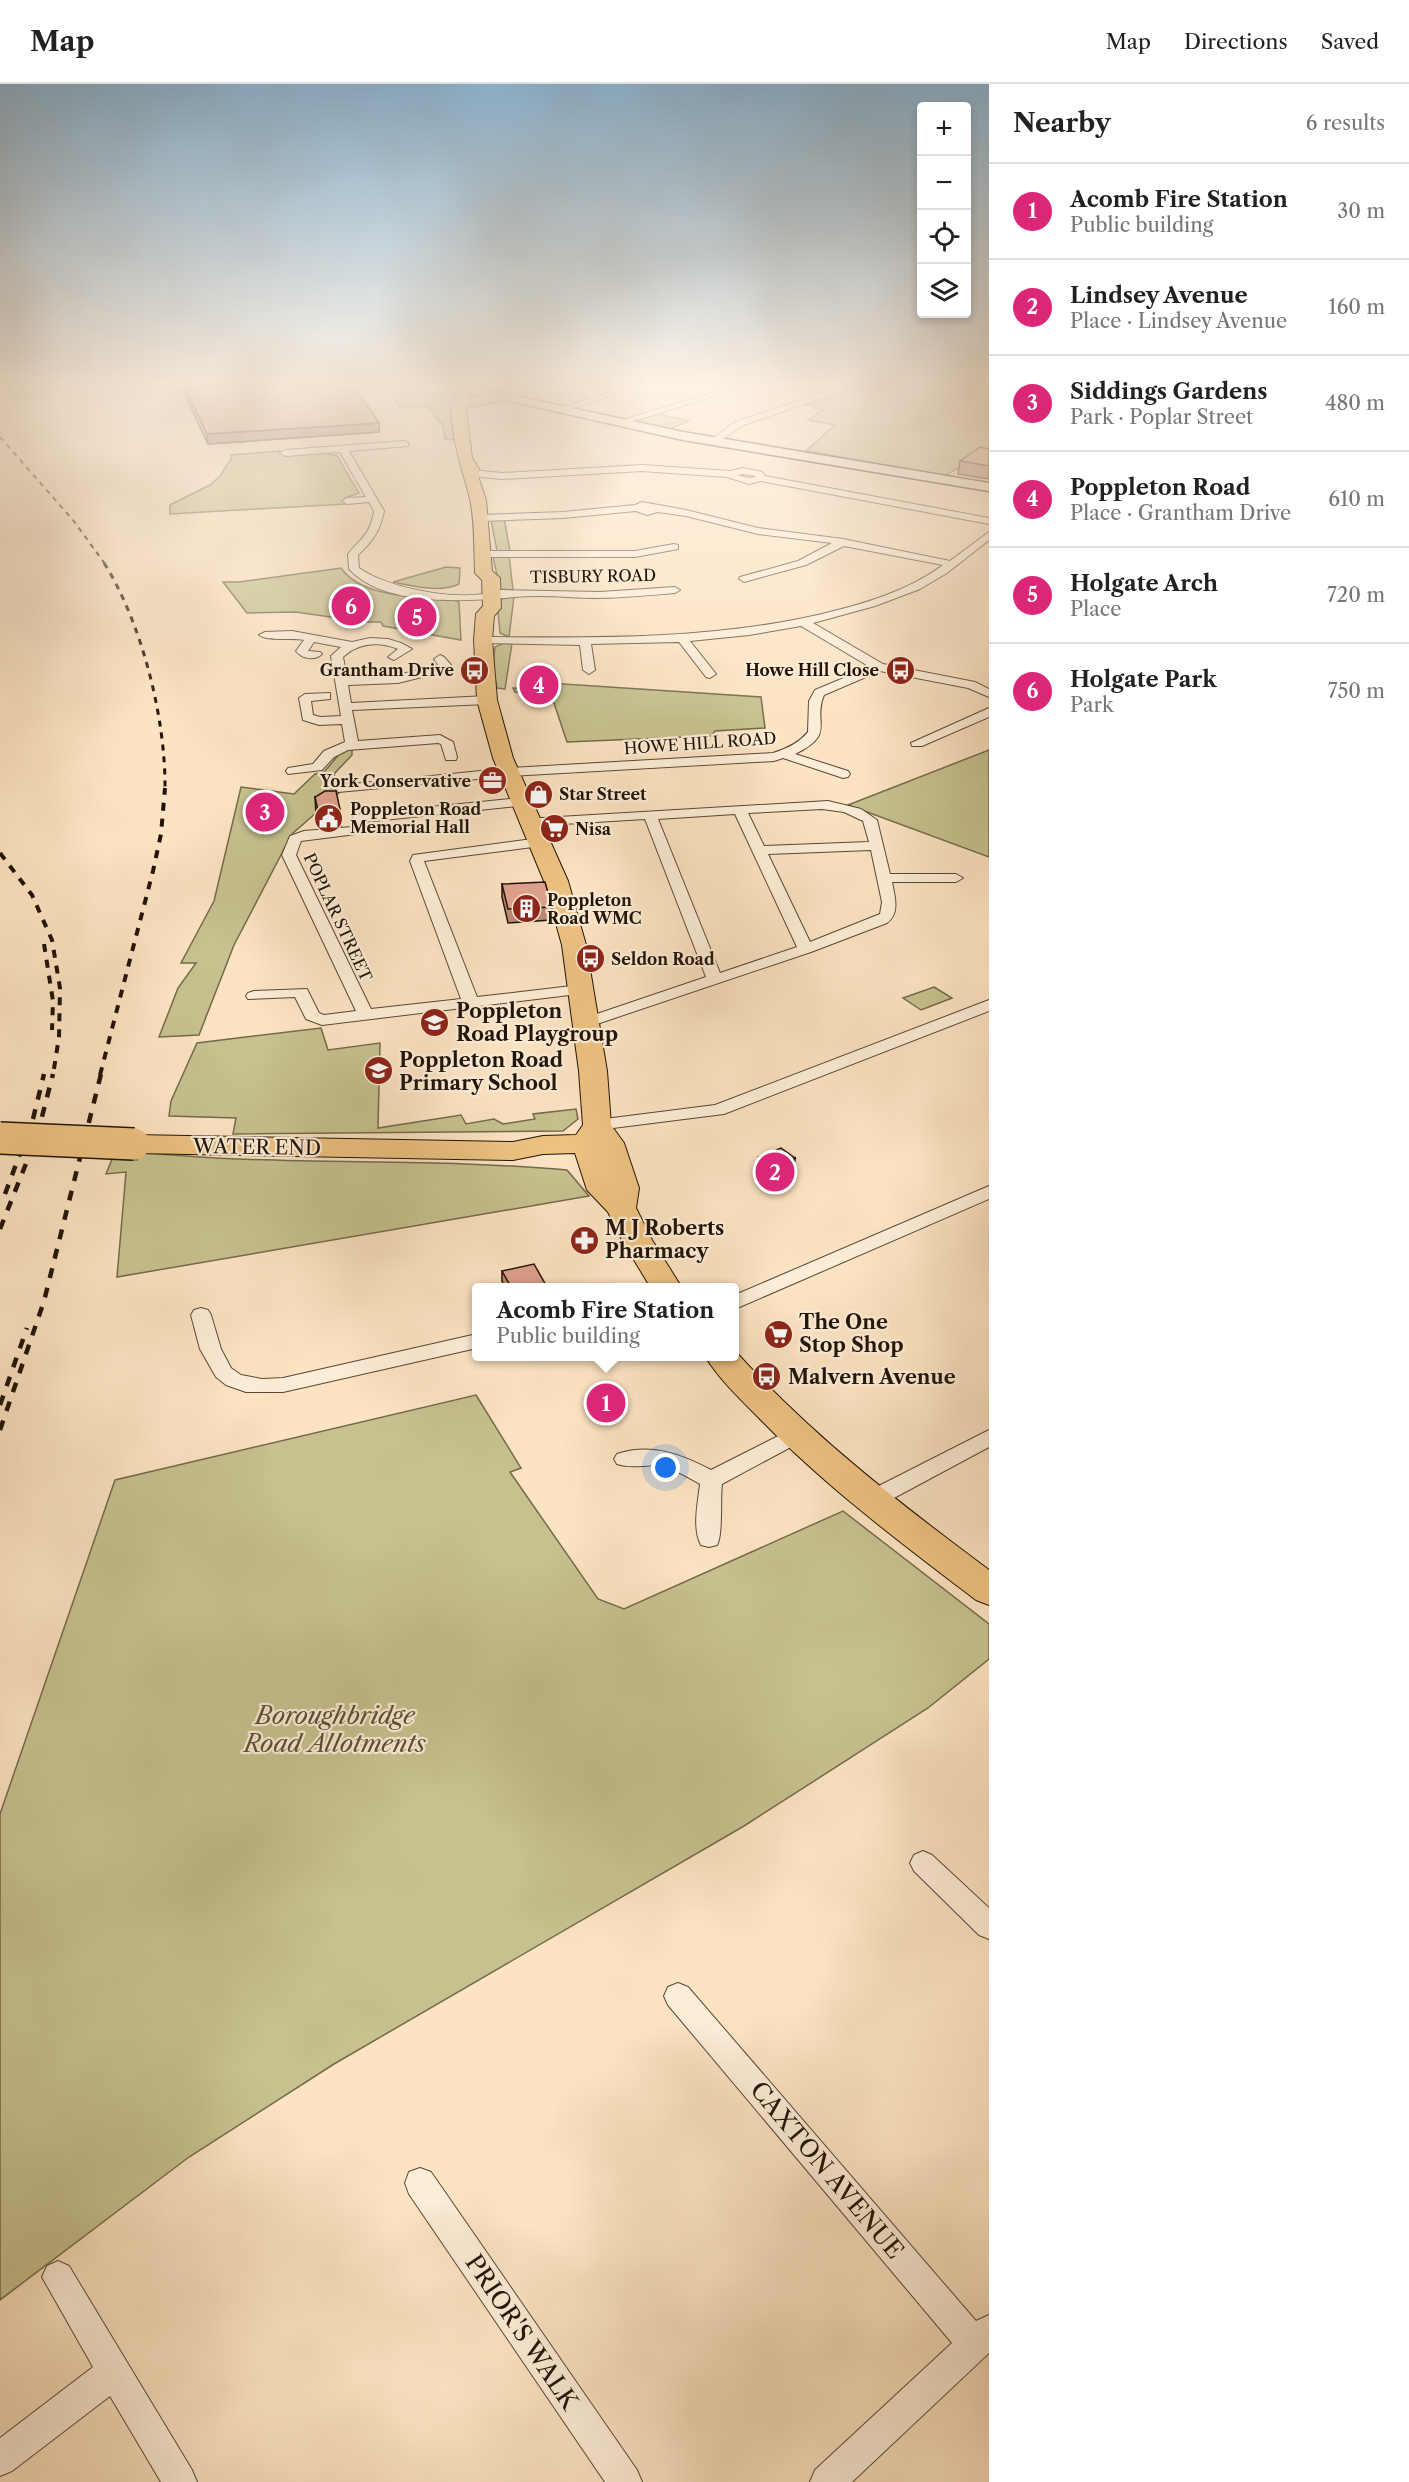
<!DOCTYPE html>
<meta charset="utf-8">
<style>
:root{--surface:#fff;--page:#f6f6f6;--text:#222;--muted:#767676;--line:#e0e0e0;--accent:#db2777}
body{margin:0;font-family:"Libre Caslon Text",serif;background:var(--page);color:var(--text)}
.controls{position:absolute;right:18px;top:18px;display:grid;overflow:hidden;border-radius:6px;box-shadow:0 3px 9px #0003}
.controls button{width:54px;height:54px;display:grid;place-items:center;padding:0;border:0;border-bottom:2px solid var(--line);background:var(--surface);color:var(--text);font:30px sans-serif}
.you{position:absolute;left:666px;top:1384px;width:21px;height:21px;margin:-15px;border:4px solid #fff;border-radius:50%;background:#1a73e8;box-shadow:0 0 0 9px #1a73e833}
.badge{display:grid;place-items:center;width:39px;height:39px;border-radius:50%;background:var(--accent);color:#fff;font-size:20px;font-weight:700}
.pin{position:absolute;translate:-50% -50%;border:3px solid #fff;box-shadow:0 2px 6px #0006}
.popup{position:absolute;left:472px;top:1199px;width:267px;height:78px;box-sizing:border-box;display:grid;place-content:center;border-radius:6px;background:var(--surface);filter:drop-shadow(0 2px 4px #0005);font-size:20px;white-space:nowrap;color:var(--muted)}
.popup b{font-size:22px;color:var(--text)}
.popup::after{content:'';position:absolute;left:50%;top:100%;margin-left:-12px;border:12px solid transparent;border-top-color:var(--surface)}
.list{margin:0;padding:0;list-style:none}
h2{display:flex;justify-content:space-between;align-items:center;height:78px;margin:0;padding:0 24px;font-size:26px}
h2 small{font-size:20px;font-weight:400;color:var(--muted)}
.list li{display:grid;grid-template-columns:39px 1fr auto;gap:18px;align-items:center;box-sizing:border-box;height:96px;padding:0 24px;border-top:2px solid var(--line)}
.list b{display:block;font-size:22px;white-space:nowrap}
.list p{margin:0;font-size:20px;white-space:nowrap;color:var(--muted)}
.list em{font-size:20px;font-style:normal;color:var(--muted)}
.icon{flex:none;width:33px;height:33px;fill:none;stroke:currentColor;stroke-width:2;stroke-linecap:round;stroke-linejoin:round}
.map{position:relative;flex:none;width:989px;height:2398px;overflow:hidden}
header{display:flex;align-items:center;gap:36px;box-sizing:border-box;height:84px;padding:0 30px;background:var(--surface);border-bottom:2px solid var(--line)}
header strong{font-size:28px}
nav{display:flex;gap:33px;margin-inline-start:auto;font-size:21px}
main{display:flex}
aside{flex:1;background:var(--surface)}
.map>svg:first-child{display:block}
.green{fill:#c6c18f;stroke:#746a4b;stroke-width:1.5}
.lines{fill:none;stroke-linecap:round;stroke-linejoin:round}
.minor-casing{stroke:#584736;stroke-width:2}
.secondary-casing{stroke:#211307;stroke-width:3}
.primary-casing{stroke:#211307;stroke-width:2}
.minor{fill:#fdedd7;fill-rule:evenodd}
.secondary{fill:#fdedd7;fill-rule:evenodd}
.primary{fill:#eec281;fill-rule:evenodd}
.rail-far3{stroke:#211307;stroke-width:2;stroke-dasharray:5 5;stroke-linecap:butt}
.rail-far2{stroke:#211307;stroke-width:3;stroke-dasharray:6 6;stroke-linecap:butt}
.rail-far1{stroke:#211307;stroke-width:4;stroke-dasharray:8 8;stroke-linecap:butt}
.rail{stroke:#211307;stroke-width:4.5;stroke-dasharray:10 10;stroke-linecap:butt}
.primary-bridge-casing{stroke:#211307;stroke-width:34;stroke-linecap:butt}
.primary-bridge{stroke:#eec281;stroke-width:31}
.wall{fill:#bf8b79;stroke:#211307;stroke-width:1.5}
.shaded-wall{fill:#9b7163;stroke:#211307;stroke-width:1.5}
.building{fill:#dea28d;stroke:#211307;stroke-width:1.5}
.labels{text-anchor:middle;dominant-baseline:central;stroke-width:4.5;stroke-linejoin:round;paint-order:stroke}
.far-street-label{font-size:16px;fill:#211307;stroke:#fdedd7}
.far-poi-label{font-size:16px;font-weight:bold;fill:#211307;stroke:#fdedd7;text-anchor:start}
.poi-label{font-size:20px;font-weight:bold;fill:#211307;stroke:#fdedd7;text-anchor:start}
.street-label{font-size:20px;fill:#211307;stroke:#fdedd7}
.near-park-label{font-size:24px;font-style:italic;fill:#5b5037;stroke:#fdedd7}
.near-street-label{font-size:24px;fill:#211307;stroke:#fdedd7}
</style>
<header>
<strong>Map</strong>
<nav><a>Map</a><a>Directions</a><a>Saved</a></nav>
</header>
<main>
<div class="map">
<svg width="989" height="2398" viewBox="0 0 989 2398">
<rect width="100%" height="100%" fill="#fce3c2"/>
<filter id="stains"><feTurbulence type="fractalNoise" baseFrequency=".00333" numOctaves="4"/><feColorMatrix values="0 0 0 0 .2 0 0 0 0 .09 0 0 0 0 .02 0 0 0 .5 -.17"/></filter>
<radialGradient id="worn" r=".72"><stop offset=".6" stop-color="#630" stop-opacity="0"/><stop offset="1" stop-color="#630" stop-opacity=".3"/></radialGradient>
<g class="green">
<polygon points="4,302 61,302 44,315 12,313"/>
<polygon points="384,302 421,302 423,310 457,308 449,317 454,356 445,355 443,342 428,322 401,324"/>
<polygon points="866,302 989,302 989,373 977,372 945,392 806,367 835,341 808,336 823,326 807,321"/>
<polygon points="659,330 689,337 667,346 632,338"/>
<polygon points="280,367 285,372 325,369 337,372 359,409 345,414 346,420 170,430 170,421 210,401 220,392 231,375 231,371"/>
<polygon points="504,434 510,467 497,467 491,436"/>
<polygon points="509,471 513,506 500,505 493,473"/>
<path d="M446 483 460 484 459 500C441 509 412 502 393 498Z"/>
<path d="M341 484C359 510 403 512 431 514 441 515 451 514 459 518L461 556 383 542 381 538H365L296 528 247 529 223 498H239Z"/>
<polygon points="514,512 509,553 500,549 497,516"/>
<polygon points="506,558 512,559 505,605 497,604 493,585 495,563"/>
<polygon points="548,599 761,613 765,644 715,647 711,652 567,658 552,613 515,608 513,604 549,605"/>
<polygon points="352,664 352,671 334,690 341,707 292,750 234,861 199,951 159,953 178,904 196,879 181,879 214,817 241,703 294,710 315,690 324,688 342,667"/>
<polygon points="989,666 989,773 848,721"/>
<polygon points="934,903 952,914 921,926 903,914"/>
<polygon points="321,944 328,966 380,959 378,1044 461,1031 466,1040 494,1035 503,1040 535,1035 533,1030 576,1025 578,1035 563,1047 233,1050 236,1034 169,1032 171,1017 197,959"/>
<path d="M139 1068C281 1083 425 1073 567 1086L589 1112 117 1193 126 1088 106 1090 112 1075 137 1076Z"/>
<polygon points="476,1311 521,1384 510,1388 598,1515 624,1525 843,1427 989,1540 989,1575 928,1624 744,1742 334,1980 189,2073 0,2216 0,1730 115,1396"/>
</g>
<g class="lines">
<defs>
<g id="minor">
<polygon points="533,302 547,302 501,317 497,314"/>
<polygon points="627,302 640,302 561,328 554,326"/>
<polygon points="734,302 747,302 620,341 613,339"/>
<polygon points="843,302 856,302 741,342 717,359 710,357 735,338"/>
<path d="M405 357 409 360 408 362 349 367 384 427C380 447 373 457 358 471L359 484C391 506 465 519 501 506L600 508 675 503 680 506 675 509C649 511 623 514 597 514 570 514 542 510 515 513 468 517 385 524 349 485L348 470C362 453 370 451 374 427L369 418 347 420 342 417 347 414 366 413 340 368 285 372 280 369 285 366Z"/>
<path d="M642 381 730 387 743 384 762 388 765 392 989 434V440L761 397 749 400 727 393 642 387 502 395 472 392 467 389 472 386 502 389ZM743 390 755 392 756 393 749 394 737 391Z"/>
<path d="M642 418 686 426 758 444 843 455 950 477 989 448V456L947 489 920 505 875 522 813 539 883 580 975 598 989 605V613L968 604 880 587 824 611C812 639 837 650 795 670L848 687 850 690 848 693 843 694 783 674 774 677 510 692 338 708 336 705 343 701 510 684 773 669C786 665 799 659 808 648L809 617 815 606 870 583 801 542 749 551 690 557 716 590 710 594 706 593 679 558 591 560 595 586 589 590 583 586 580 561 483 559 477 556 483 553C597 554 710 556 822 530 864 520 908 507 943 481L844 462 806 481 744 498 739 495 740 493 798 477 832 459 758 450 686 432 658 428 647 431 636 427 563 434 480 437 475 434 480 431 563 428 635 421Z"/>
<polygon points="674,460 678,461 678,465 635,473 482,473 477,470 482,467 635,467"/>
<path d="M292 547 352 558 370 554 388 555 401 559 412 565 394 576 388 573 398 565C379 557 358 559 343 573L347 594 398 591 438 581 434 575 440 571 444 573 451 581 446 587 398 599 348 601 351 619 487 612 493 616 487 620 352 626 358 657 440 651 453 658 457 673 456 676H446L441 660 438 659 348 666 334 673 322 686 288 690 286 687 288 684 313 680 324 667 345 658 342 640 319 641 303 636 299 614 305 610 330 609V615L311 617 313 631 320 633 341 632 331 572 341 563 314 558 308 567 320 568 322 570C315 577 302 575 296 567L304 556C291 553 269 558 259 551L265 548Z"/>
<polygon points="989,624 989,633 922,662 912,662 911,659"/>
<polygon points="521,714 528,718 526,721 365,738 364,749 301,757 296,771 371,925 461,915 410,777 413,771 540,754 545,755 547,758 540,762 424,777 477,913 580,901 586,903 588,906 586,909 322,941 306,935 295,913 248,915 246,912 248,909 254,907 307,905 319,929 324,931 356,927 282,771 290,752 304,747 352,743 353,732 361,730"/>
<path d="M828 717 861 725 877 736 890 790H956L963 794 956 798H892C895 813 900 829 887 839L811 868 591 942H579L577 939 579 936 706 893 645 735 530 742 525 741 523 738 525 735ZM822 725 844 728 863 737 869 758 764 762 748 729ZM735 730 797 863 720 889 658 735ZM871 766 882 818 880 830 810 858 768 770Z"/>
<polygon points="989,916 989,927 724,1030 597,1046 591,1045 588,1041 591,1037 597,1036 715,1021"/>
<polygon points="989,1102 989,1115 735,1225 735,1211"/>
<polygon points="201,1224 208,1226 211,1231 221,1265 231,1284 241,1291 262,1295 283,1294 477,1250 477,1264 283,1308 246,1308 226,1301 216,1293 200,1265 191,1231 194,1226"/>
<path d="M796 1343 804 1346 807 1351 804 1356 722 1400C720 1415 723 1451 717 1461L709 1463 701 1461C692 1445 698 1418 700 1400 687 1393 674 1384 660 1382 646 1380 631 1385 617 1380L614 1375 617 1370C651 1359 681 1370 711 1386Z"/>
<polygon points="989,1346 989,1363 879,1422 871,1424 863,1422 860,1416 863,1410"/>
<polygon points="923,1767 932,1771 989,1824 989,1855 979,1851 914,1787 910,1779 914,1771"/>
<polygon points="678,1899 688,1903 976,2237 989,2231 989,2269 852,2398 810,2398 815,2386 952,2259 668,1921 664,1912 668,1903"/>
<polygon points="420,2084 431,2088 637,2386 642,2398 605,2398 409,2110 405,2099 409,2088"/>
<polygon points="58,2177 69,2182 192,2386 197,2398 161,2398 110,2312 12,2387 0,2392 0,2354 93,2283 42,2193 47,2182"/>
</g>
<polygon id="secondary" points="466,304 483,305 683,348 989,399 989,407 683,356 483,311 462,309 462,305"/>
<g id="primary">
<path d="M458 302H472L470 313 500 309 507 313 505 316 466 324 472 374 479 385V395L486 416 492 487 500 494 501 524 494 532 492 556 497 616 513 674 568 797 586 861 607 987 611 1041 624 1059 639 1104 636 1124 652 1156 682 1204H651L622 1156 608 1128 587 1106 575 1069 543 1070 513 1076 134 1069 124 1066 120 1060 124 1054 134 1051 513 1058 543 1052 576 1051 583 1041 579 987 562 861 544 797 493 674 477 616 474 556 476 530 483 522 482 496 475 489C474 465 475 438 470 415 464 390 455 368 453 343 452 337 451 329 452 324 454 316 458 311 458 302Z"/>
<path d="M735 1267C811 1351 899 1419 989 1486V1521L976 1516C901 1459 825 1402 759 1334 740 1315 719 1295 705 1272H735Z"/>
</g>
</defs>
<use href="#minor" class="minor-casing"/>
<use href="#secondary" class="secondary-casing"/>
<use href="#primary" class="primary-casing"/>
<use href="#minor" class="minor"/>
<use href="#secondary" class="secondary"/>
<use href="#primary" class="primary"/>
<polyline class="rail-far3" points="0,353 73,436 105,480"/>
<path class="rail-far2" d="M104 479C142 539 166 635 165 706"/>
<g class="rail-far1">
<polyline points="0,769 32,811 52,856 60,904 59,953 53,991"/>
<polyline points="44,860 53,917 52,946"/>
<polyline points="100,991 153,787 161,750 165,704"/>
</g>
<g class="rail">
<polyline points="5,1110 33,1035 44,990"/>
<polyline points="0,1145 37,1052 53,990"/>
<polyline points="0,1321 27,1244"/>
<polyline points="0,1346 44,1217 101,990"/>
</g>
<defs>
<polyline id="primary-bridge" points="0,1054 134,1060"/>
</defs>
<use href="#primary-bridge" class="primary-bridge-casing"/>
<use href="#primary-bridge" class="primary-bridge"/>
</g>
<g class="wall">
<polygon points="181,302 354,302 379,339 379,348 208,360"/>
<polygon points="989,365 989,395 958,390 960,377"/>
<polygon points="315,713 340,725 341,742 319,743 316,730"/>
<polygon points="502,800 552,823 551,836 508,839 502,813"/>
<polygon points="759,1073 795,1074 793,1089 770,1098 757,1088"/>
<polygon points="502,1187 547,1203 505,1203 502,1197"/>
</g>
<g class="shaded-wall">
<polygon points="379,339 379,348 208,360 207,350"/>
<polygon points="795,1074 793,1089 770,1098 772,1083"/>
</g>
<g class="building">
<polygon points="184,302 354,302 379,339 207,350"/>
<polygon points="980,363 989,365 989,382 960,377"/>
<polygon points="325,707 336,707 340,725 318,727 315,713"/>
<polygon points="545,798 552,823 508,825 502,800"/>
<polygon points="781,1064 795,1074 772,1083 759,1073"/>
<polygon points="534,1180 547,1203 511,1203 502,1187"/>
</g>
<linearGradient id="sky" x2="0" y2="1"><stop stop-color="#8cb7d7"/><stop offset="0.47" stop-color="#fef2e4"/><stop offset="1" stop-color="#fef2e4" stop-opacity="0"/></linearGradient>
<rect width="989" height="638" fill="url(#sky)"/>
<defs>
<symbol id="bus-disc" viewBox="-11 -11 22 22"><circle r="9.5" fill="#8f2418" stroke="#fdedd7"/><path d="M-5-6H5V4H4V6H2V4H-2V6H-4V4H-5ZM-3.5-4V0h7V-4ZM-3.5 1.2v1.5H-2V1.2ZM2 1.2v1.5H3.5V1.2Z" fill="#fff"/></symbol>
<symbol id="office-disc" viewBox="-11 -11 22 22"><circle r="9.5" fill="#8f2418" stroke="#fdedd7"/><path d="M-6-3h4V-5.5h4V-3h4V5H-6ZM-1-4.5V-3h2v-1.5ZM-6 0V1H6V0Z" fill="#fff"/></symbol>
<symbol id="shop-disc" viewBox="-11 -11 22 22"><circle r="9.5" fill="#8f2418" stroke="#fdedd7"/><path d="M-5-2.5h2.3a2.7 3.5 0 0 1 5.4 0H5L5.5 6h-11ZM-1.5-2.5h3a1.5 2.3 0 0 0-3 0Z" fill="#fff"/></symbol>
<symbol id="civic-disc" viewBox="-11 -11 22 22"><circle r="9.5" fill="#8f2418" stroke="#fdedd7"/><path d="M-.6-6.5H3V-4.5H.6V-3L4-1V1h2V6H-6V1h2V-1L-.6-3ZM-1.2 2.5V6h2.4V2.5Z" fill="#fff"/></symbol>
<symbol id="supermarket-disc" viewBox="-11 -11 22 22"><circle r="9.5" fill="#8f2418" stroke="#fdedd7"/><path d="M-6-5.5h2.5l.6 2H6L4.5 2H-2.5L-4.4-4H-6ZM-1.5 3.2a1.3 1.3 0 1 0 .1 0ZM3 3.2a1.3 1.3 0 1 0 .1 0Z" fill="#fff"/></symbol>
<symbol id="building-disc" viewBox="-11 -11 22 22"><circle r="9.5" fill="#8f2418" stroke="#fdedd7"/><path d="M-4-6H4V6H1V3H-1V6H-4ZM-2.5-4.3h1.7v1.8h-1.7ZM.8-4.3h1.7v1.8H.8ZM-2.5-1h1.7V.8h-1.7ZM.8-1h1.7V.8H.8Z" fill="#fff"/></symbol>
<symbol id="school-disc" viewBox="-11 -11 22 22"><circle r="9.5" fill="#8f2418" stroke="#fdedd7"/><path d="M0-5L7-2L0 1L-7-2ZM-4 1L0 2.5L4 1V4Q0 6-4 4Z" fill="#fff"/></symbol>
<symbol id="pharmacy-disc" viewBox="-11 -11 22 22"><circle r="9.5" fill="#8f2418" stroke="#fdedd7"/><path d="M-2-6h4v4h4v4h-4v4h-4v-4h-4v-4h4Z" fill="#fff"/></symbol>
</defs>
<g fill-rule="evenodd">
<use href="#bus-disc" x="458" y="570" width="33" height="33"/>
<use href="#bus-disc" x="884" y="570" width="33" height="33"/>
<use href="#office-disc" x="476" y="680" width="33" height="33"/>
<use href="#shop-disc" x="522" y="694" width="33" height="33"/>
<use href="#civic-disc" x="312" y="718" width="33" height="33"/>
<use href="#supermarket-disc" x="538" y="728" width="33" height="33"/>
<use href="#building-disc" x="510" y="808" width="33" height="33"/>
<use href="#bus-disc" x="574" y="858" width="33" height="33"/>
<use href="#school-disc" x="418" y="922" width="33" height="33"/>
<use href="#school-disc" x="362" y="970" width="33" height="33"/>
<use href="#pharmacy-disc" x="568" y="1140" width="33" height="33"/>
<use href="#supermarket-disc" x="762" y="1234" width="33" height="33"/>
<use href="#bus-disc" x="750" y="1276" width="33" height="33"/>
</g>
<g class="labels">
<g class="far-street-label">
<text transform="translate(593 492) rotate(-1)">TISBURY ROAD</text>
<text transform="translate(700 659) rotate(-4)">HOWE HILL ROAD</text>
<text transform="translate(338 833) rotate(65)">POPLAR STREET</text>
</g>
<g class="far-poi-label">
<text x="454" y="586" text-anchor="end">Grantham Drive</text>
<text x="879" y="586" text-anchor="end">Howe Hill Close</text>
<text x="471" y="697" text-anchor="end">York Conservative</text>
<text x="559" y="710">Star Street</text>
<text x="350" y="725">Poppleton Road<tspan x="350" dy="18">Memorial Hall</tspan></text>
<text x="575" y="745">Nisa</text>
<text x="547" y="816">Poppleton<tspan x="547" dy="18">Road WMC</tspan></text>
<text x="611" y="875">Seldon Road</text>
</g>
<g class="poi-label">
<text x="456" y="927">Poppleton<tspan x="456" dy="23">Road Playgroup</tspan></text>
<text x="399" y="976">Poppleton Road<tspan x="399" dy="23">Primary School</tspan></text>
<text x="605" y="1144">M J Roberts<tspan x="605" dy="23">Pharmacy</tspan></text>
<text x="799" y="1238">The One<tspan x="799" dy="23">Stop Shop</tspan></text>
<text x="788" y="1293">Malvern Avenue</text>
</g>
<g class="street-label">
<text transform="translate(257 1063) rotate(1)">WATER END</text>
</g>
<g class="near-park-label">
<text x="335" y="1631">Boroughbridge<tspan x="335" dy="28">Road Allotments</tspan></text>
</g>
<g class="near-street-label">
<text transform="translate(827 2086) rotate(50)">CAXTON AVENUE</text>
<text transform="translate(522 2248) rotate(56)">PRIOR'S WALK</text>
</g>
</g>
<rect width="100%" height="100%" filter="url(#stains)"/>
<rect width="100%" height="100%" fill="url(#worn)"/>
</svg>
<div class="controls">
<button>+</button>
<button>−</button>
<button><svg class="icon" aria-label="locate" viewBox="0 0 24 24"><circle cx="12" cy="12" r="6"/><path d="M12 2v4M12 18v4M2 12h4M18 12h4"/></svg></button>
<button><svg class="icon" aria-label="layers" viewBox="0 0 24 24"><path d="M12 4l9 5-9 5-9-5zM3 14l9 5 9-5"/></svg></button>
</div>
<div class="you"></div>
<div class="pin badge" style="left:606px;top:1319px">1</div>
<div class="popup"><b>Acomb Fire Station</b>Public building</div>
<div class="pin badge" style="left:775px;top:1088px">2</div>
<div class="pin badge" style="left:265px;top:728px">3</div>
<div class="pin badge" style="left:539px;top:601px">4</div>
<div class="pin badge" style="left:417px;top:533px">5</div>
<div class="pin badge" style="left:351px;top:522px">6</div>
</div>
<aside>
<h2>Nearby<small>6 results</small></h2>
<ul class="list">
<li><span class="badge">1</span><div><b>Acomb Fire Station</b><p>Public building</p></div><em>30 m</em></li>
<li><span class="badge">2</span><div><b>Lindsey Avenue</b><p>Place · Lindsey Avenue</p></div><em>160 m</em></li>
<li><span class="badge">3</span><div><b>Siddings Gardens</b><p>Park · Poplar Street</p></div><em>480 m</em></li>
<li><span class="badge">4</span><div><b>Poppleton Road</b><p>Place · Grantham Drive</p></div><em>610 m</em></li>
<li><span class="badge">5</span><div><b>Holgate Arch</b><p>Place</p></div><em>720 m</em></li>
<li><span class="badge">6</span><div><b>Holgate Park</b><p>Park</p></div><em>750 m</em></li>
</ul>
</aside>
</main>
